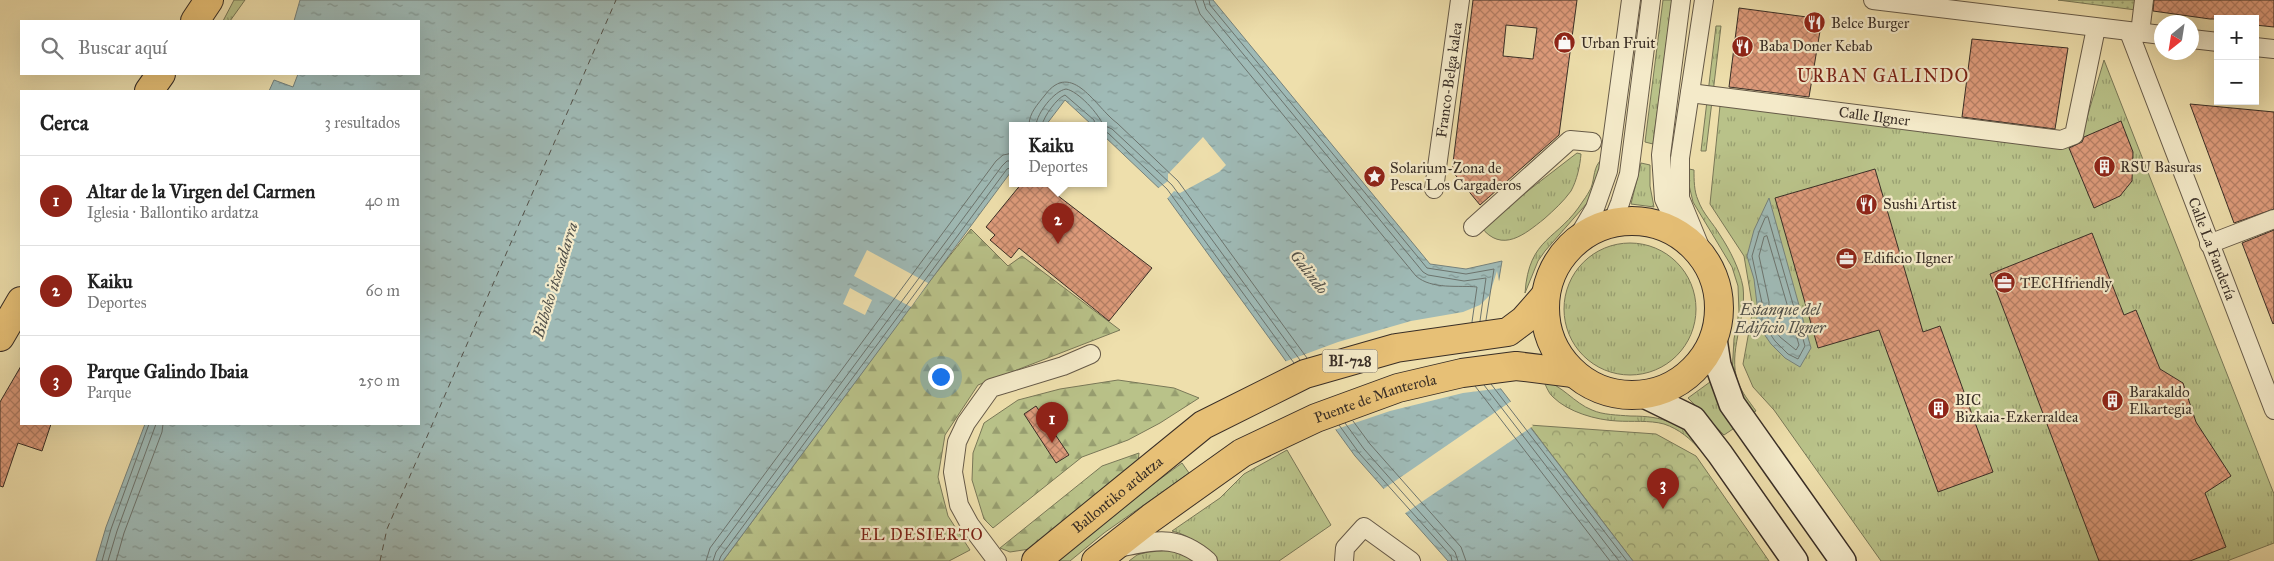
<!DOCTYPE html>
<html lang="es">
<meta charset="utf-8">
<style>
:root{--surface:#fff;--page:#f2f2f2;--text:#222;--muted:#767676;--line:#e0e0e0;--accent:#8f2418}
body{margin:0;font-family:"IM FELL Great Primer",serif;background:var(--page);color:var(--text)}
.controls{position:absolute;right:15px;top:15px;display:grid;overflow:hidden;border-radius:0px;box-shadow:0 5px 20px #0002}
.controls button{width:45px;height:45px;display:grid;place-items:center;padding:0;border:0;border-bottom:1px solid var(--line);background:var(--surface);color:var(--text);font:25px sans-serif}
.compass{position:absolute;left:2154px;top:15px;width:45px;height:45px;border-radius:50%;background:var(--surface);box-shadow:0 5px 20px #0002;rotate:210deg}
.you{position:absolute;left:940px;top:376px;width:18px;height:18px;margin:-12px;border:4px solid #fff;border-radius:50%;background:#1a73e8;box-shadow:0 0 0 8px #1a73e833}
.badge{display:grid;place-items:center;width:32px;height:32px;border-radius:50%;background:var(--accent);color:#fff;font-size:16px;font-weight:700}
.pin{position:absolute;translate:-50% -41px;filter:drop-shadow(0 1px 2px #0008)}
.pin::after{content:'';position:absolute;top:26px;width:18px;height:15px;background:inherit;clip-path:polygon(0 0,100% 0,50% 100%)}
.popup{position:absolute;left:1009px;top:122px;width:98px;height:65px;box-sizing:border-box;display:grid;place-content:center;border-radius:0px;background:var(--surface);filter:drop-shadow(0 1px 4px #0005);font-size:16px;white-space:nowrap;color:var(--muted)}
.popup b{font-size:19px;color:var(--text)}
.popup::after{content:'';position:absolute;left:50%;top:100%;margin-left:-10px;border:10px solid transparent;border-top-color:var(--surface)}
.list{margin:0;padding:0;list-style:none}
h2{display:flex;justify-content:space-between;align-items:center;height:65px;margin:0;padding:0 20px;font-size:21px}
h2 small{font-size:16px;font-weight:400;color:var(--muted)}
.list li{display:grid;grid-template-columns:32px 1fr auto;gap:15px;align-items:center;box-sizing:border-box;height:90px;padding:0 20px;border-top:1px solid var(--line)}
.list b{display:block;font-size:19px;white-space:nowrap}
.list p{margin:0;font-size:16px;white-space:nowrap;color:var(--muted)}
.list em{font-size:16px;font-style:normal;color:var(--muted)}
.icon{flex:none;width:28px;height:28px;fill:none;stroke:currentColor;stroke-width:2;stroke-linecap:round;stroke-linejoin:round}
.map{position:relative;flex:none;width:2274px;height:561px;overflow:hidden}
.search{position:absolute;background:var(--surface);box-shadow:0 5px 20px #0002;left:20px;top:20px;width:400px;height:55px;display:flex;align-items:center;gap:12px;box-sizing:border-box;padding:0 18px;border-radius:0px;color:var(--muted);font-size:19px}
.panel{position:absolute;background:var(--surface);box-shadow:0 5px 20px #0002;left:20px;top:90px;width:400px;height:335px;border-radius:0px}
.map>svg:first-child{display:block}
.grass{fill:url(#grass-tufts);stroke:#797858}
.forest{fill:url(#forest-firs);stroke:#797858}
.park{fill:url(#park-crowns);stroke:#797858}
.garden{fill:url(#garden-dots);stroke:#797858}
.water{fill:url(#water-ripples);stroke:#76827c}
.pier{fill:#eedfac}
.lines{fill:none;stroke-linecap:round;stroke-linejoin:round}
.shore{stroke:#6c746e;stroke-width:1}
.ferry{stroke:#52514a;stroke-width:1;stroke-dasharray:6 5;stroke-linecap:butt}
.building{fill:url(#building-cross-hatch);stroke:#392e26;fill-rule:evenodd}
.street-casing{stroke:#665a48;stroke-width:20}
.secondary-casing{stroke:#392e26;stroke-width:28}
.primary-casing{stroke:#392e26;stroke-width:30}
.street{stroke:#f4eac9;stroke-width:18}
.secondary{stroke:#f4eac9;stroke-width:25}
.primary{stroke:#e7c076;stroke-width:28}
.labels{text-anchor:middle;dominant-baseline:central;stroke-width:4.5;stroke-linejoin:round;paint-order:stroke}
.shield{fill:#f4eac9;stroke:#716657;stroke-width:1}
.shield-label{font-size:14px;font-weight:bold;fill:#392e26}
.poi-label{font-size:15px;fill:#392e26;stroke:#f4eac9;text-anchor:start}
.street-label{font-size:15px;fill:#392e26;stroke:#f4eac9}
.water-label{font-size:16px;font-style:italic;fill:#52514a;stroke:#f4eac9}
.neighbourhood-label{font-size:16px;letter-spacing:1px;fill:#7a1f14;stroke:#f4eac9}
.quarter-label{font-size:18px;letter-spacing:1px;fill:#7a1f14;stroke:#f4eac9}
</style>
<div class="map">
<svg width="2274" height="561" viewBox="0 0 2274 561">
<defs>
<pattern id="grass-tufts" width="24" height="20" patternUnits="userSpaceOnUse" patternTransform="scale(1.25)"><rect width="24" height="20" fill="#b9c289"/><path d="M3 7l-1-3M5 7V3M7 7l1-3M15 17l-1-3M17 17v-4M19 17l1-3" fill="none" stroke="#979e70"/></pattern>
<pattern id="forest-firs" width="22" height="20" patternUnits="userSpaceOnUse" patternTransform="scale(1.25)"><rect width="22" height="20" fill="#b9c289"/><path d="M5 1l3.5 6h-7zM16 11l3.5 6h-7z" fill="#979e70"/></pattern>
<pattern id="park-crowns" width="20" height="18" patternUnits="userSpaceOnUse" patternTransform="scale(1.25)"><rect width="20" height="18" fill="#b9c289"/><path d="M2 6a3 3 0 1 1 6 0M12 15a3 3 0 1 1 6 0" fill="none" stroke="#979e70"/></pattern>
<pattern id="garden-dots" width="8" height="8" patternUnits="userSpaceOnUse" patternTransform="scale(1.25)"><rect width="8" height="8" fill="#b9c289"/><path d="M2 2h.1M6 6h.1" fill="none" stroke="#979e70" stroke-width="1.8" stroke-linecap="round"/></pattern>
<pattern id="water-ripples" width="26" height="14" patternUnits="userSpaceOnUse" patternTransform="scale(1.25)"><rect width="26" height="14" fill="#9fbab6"/><path d="M2 4q2-2 4 0t4 0M15 11q2-2 4 0t4 0" fill="none" stroke="#839894"/></pattern>
<pattern id="building-cross-hatch" width="8" height="8" patternUnits="userSpaceOnUse" patternTransform="scale(1.25)"><rect width="8" height="8" fill="#de9b7b"/><path d="M0 0l8 8M0 8l8-8" fill="none" stroke="#b57f65"/></pattern>
</defs>
<rect width="100%" height="100%" fill="#eedfac"/>
<filter id="stains"><feTurbulence type="fractalNoise" baseFrequency=".004" numOctaves="4"/><feColorMatrix values="0 0 0 0 .2 0 0 0 0 .09 0 0 0 0 .02 0 0 0 .5 -.17"/></filter>
<radialGradient id="worn" r=".72"><stop offset=".6" stop-color="#630" stop-opacity="0"/><stop offset="1" stop-color="#630" stop-opacity=".3"/></radialGradient>
<g class="grass">
<polygon points="234,0 245,0 230,21 223,21"/>
<polygon points="1663,0 1672,0 1653,144 1645,142"/>
<polygon points="1716,26 1721,26 1706,151 1701,151"/>
<polygon points="2104,60 2274,494 2274,543 2227,561 1881,561 1774,410 1753,387 1743,364 1753,309 1744,256 1710,204 1721,96 2081,138"/>
<path d="M1577 153 1581 154C1580 166 1577 180 1571 191 1563 202 1554 210 1544 219 1525 234 1502 254 1481 227Z"/>
<path d="M1602 159 1599 176 1588 202 1545 251 1538 261 1525 293C1529 236 1558 241 1583 201 1586 197 1589 192 1591 188 1595 177 1593 167 1602 159Z"/>
<polygon points="1641,163 1650,165 1650,186 1654,207 1631,204"/>
<path d="M1689 169 1694 170C1694 180 1694 191 1698 200 1703 214 1713 223 1720 235 1730 250 1740 270 1743 287 1747 319 1727 352 1738 382 1742 393 1749 401 1756 411L1752 413 1738 392 1732 374 1734 339 1739 312 1738 286 1732 267 1693 202 1689 185Z"/>
<circle cx="1630" cy="309" r="66"/>
<path d="M1543 380C1562 385 1574 403 1592 410 1603 415 1618 415 1630 416 1665 416 1680 423 1705 448L1701 451C1691 439 1679 429 1664 424 1649 420 1632 422 1617 421 1596 420 1568 412 1553 397 1548 393 1546 385 1543 380Z"/>
<polygon points="1710,382 1719,405 1736,427 1724,435 1688,398"/>
<path d="M1287 450 1331 525 1279 561H1216C1203 548 1191 535 1172 531L1220 498 1244 474Z"/>
<polygon points="1182,463 1189,473 1104,533 1070,561 1053,561 1097,525"/>
<polygon points="1164,547 1181,552 1192,561 1129,561 1137,555"/>
</g>
<g class="forest">
<polygon points="971,229 1008,266 1022,256 1120,330 978,385 945,435 938,477 948,516 970,550 949,561 723,561 928,283"/>
<polygon points="1118,380 1174,388 1199,398 1160,423 1128,440 1082,457 993,528 984,519 972,480 973,453 984,423 1018,400 1060,389"/>
<polygon points="1139,453 1138,463 1030,549 1010,552 1000,548 1102,466"/>
</g>
<polygon class="park" points="1529,425 1656,434 1696,456 1769,561 1633,561"/>
<polygon class="garden" points="2058,0 2137,0 2136,10"/>
<g class="water">
<polygon points="300,0 1213,0 1430,264 1466,269 1502,261 1484,367 1633,561 1448,561 1355,456 1163,192 1103,135 1103,125 1092,125 1065,100 1046,125 1013,125 1013,169 723,561 96,561 106,527 145,424 419,424 419,91 269,91 274,80 293,87 298,74 419,74 419,21 294,21"/>
<polygon points="1769,198 1811,348 1800,367 1785,358 1771,344 1757,324 1757,304 1754,279 1747,256 1754,230"/>
</g>
<g class="pier">
<polygon points="1203,137 1226,165 1219,172 1180,193 1174,191 1166,200 1157,189 1168,181 1168,174"/>
<polygon points="867,250 928,283 911,307 854,276"/>
<polygon points="1497,271 1500,286 1486,366 1503,388 1463,393 1390,411 1334,430 1284,362 1338,342 1411,321 1463,312 1480,305 1489,296"/>
<polygon points="850,288 872,300 865,315 843,304"/>
<polygon points="1513,400 1533,426 1404,514 1382,490"/>
</g>
<g class="lines">
<g class="shore">
<path d="M1195 0 1200 14 1416 276C1432 290 1459 285 1477 287L1472 322"/>
<polyline points="1203,0 1206,9 1423,272 1428,275 1464,281 1486,278 1480,321"/>
<polyline points="1209,0 1210,5 1427,268 1466,274 1494,269 1486,320"/>
<path d="M1029 125C1029 113 1038 104 1045 95 1072 59 1096 108 1117 123L1178 181 1307 358"/>
<path d="M1036 125C1037 113 1054 91 1066 89 1078 91 1099 114 1103 125"/>
<path d="M1042 125C1044 116 1057 98 1065 95L1094 120 1095 125"/>
<polyline points="1103,125 1112,129 1172,185 1300,360"/>
<polyline points="1103,132 1108,133 1167,189 1294,363"/>
<polygon points="1768,217 1805,346 1798,359 1788,354 1775,341 1762,322 1762,303 1752,256 1759,232 1765,218"/>
<polygon points="1767,236 1799,345 1796,350 1780,337 1768,320 1769,302 1759,256 1764,237"/>
<polyline points="1491,384 1627,561"/>
<polyline points="1484,385 1619,561"/>
<polyline points="1475,386 1610,561"/>
<polyline points="1353,421 1370,444 1461,547 1466,561"/>
<polyline points="1345,423 1364,449 1455,552 1458,561"/>
<polyline points="1339,425 1359,453 1451,556 1452,561"/>
<polyline points="102,561 111,529 149,424"/>
<polyline points="108,561 117,531 156,424"/>
<polyline points="116,561 124,533 162,432 163,424"/>
<polyline points="706,561 710,548 996,161 1003,155 1013,153"/>
<polyline points="713,561 716,552 1002,166 1007,161 1013,161"/>
<polyline points="719,561 721,556 1007,169 1013,167"/>
</g>
<polyline class="ferry" points="380,561 387,529 616,0"/>
</g>
<g class="building">
<path d="M1473 0H1577L1559 135 1480 205 1452 171ZM1506 25 1537 28 1533 59 1503 56Z"/>
<polygon points="2154,0 2274,0 2274,27 2255,25 2255,19 2210,19 2153,11"/>
<polygon points="1739,8 1822,19 1809,97 1729,87"/>
<polygon points="1972,39 2068,48 2055,129 1962,117"/>
<polygon points="2190,104 2274,112 2274,209 2234,223"/>
<polygon points="2121,121 2133,152 2132,181 2120,196 2094,208 2069,148 2082,142 2084,137"/>
<polygon points="1875,169 1923,332 1940,326 1993,472 1938,492 1879,330 1818,348 1775,198"/>
<polygon points="1022,183 1051,183 1061,191 1057,195 1152,268 1109,321 1019,248 1011,258 990,240 995,235 986,227"/>
<polygon points="2274,230 2274,323 2273,324 2242,243"/>
<polygon points="2092,233 2124,315 2136,310 2160,369 2183,383 2196,422 2231,476 2205,493 2226,547 2190,561 2099,561 1990,274"/>
<polygon points="21,366 21,424 51,424 42,451 18,443 3,487 0,486 0,402"/>
<polygon points="1036,406 1069,455 1056,463 1024,414"/>
</g>
<g class="lines">
<defs>
<g id="street">
<polyline points="1704,0 1680,158 1680,198 1705,259"/>
<polyline points="1873,0 2162,35"/>
<path id="s1" d="M2129 32 2274 410"/>
<polyline points="2140,33 2144,0"/>
<polyline points="2192,39 2218,42"/>
<polyline points="2255,47 2274,49"/>
<path id="s2" d="M1690 93 2061 140 2074 135 2096 28"/>
<path id="s3" d="M1434 189 1460 0"/>
<polyline points="1612,223 1620,203 1629,174 1651,0"/>
<polyline points="1473,227 1570,140 1592,142"/>
<polyline points="1681,235 1664,199 1661,155 1681,0"/>
<polyline points="1576,240 1595,208 1608,171 1631,0"/>
<polyline points="2209,244 2274,219"/>
<path d="M1117 548C1155 541 1176 533 1208 561"/>
<polyline points="997,561 970,525 959,505 953,472 957,442 966,423 991,388 1063,366 1091,354"/>
<polyline points="1344,561 1345,548 1364,527 1411,561"/>
</g>
<g id="secondary">
<polyline points="1714,339 1718,365 1732,404 1843,561"/>
<polyline points="1644,395 1693,419 1720,454 1795,561"/>
</g>
<g id="primary">
<polyline points="195,21 209,0"/>
<polyline points="149,91 161,74"/>
<circle cx="1632" cy="308" r="87"/>
<polyline points="0,337 21,301"/>
<path id="s4" d="M1036 561 1203 425 1305 374 1396 348 1508 332 1524 320 1545 296"/>
<path id="s5" d="M1096 561 1151 518 1242 453 1316 418 1398 388 1462 373 1516 366 1573 373"/>
</g>
</defs>
<use href="#street" class="street-casing"/>
<use href="#secondary" class="secondary-casing"/>
<use href="#primary" class="primary-casing"/>
<use href="#street" class="street"/>
<use href="#secondary" class="secondary"/>
<use href="#primary" class="primary"/>
</g>
<defs>
<symbol id="restaurant-disc" viewBox="-11 -11 22 22"><circle r="9.5" fill="#8f2418" stroke="#f4eac9"/><path d="M-5-6h1v4h1v-4h1v4h1v-4h1v5L-1.5 .5V6h-2V.5L-5-1ZM5-6V6H3V1.5H1.5Q1.5-4 5-6Z" fill="#fff"/></symbol>
<symbol id="shop-disc" viewBox="-11 -11 22 22"><circle r="9.5" fill="#8f2418" stroke="#f4eac9"/><path d="M-5-2.5h2.3a2.7 3.5 0 0 1 5.4 0H5L5.5 6h-11ZM-1.5-2.5h3a1.5 2.3 0 0 0-3 0Z" fill="#fff"/></symbol>
<symbol id="building-disc" viewBox="-11 -11 22 22"><circle r="9.5" fill="#8f2418" stroke="#f4eac9"/><path d="M-4-6H4V6H1V3H-1V6H-4ZM-2.5-4.3h1.7v1.8h-1.7ZM.8-4.3h1.7v1.8H.8ZM-2.5-1h1.7V.8h-1.7ZM.8-1h1.7V.8H.8Z" fill="#fff"/></symbol>
<symbol id="sight-disc" viewBox="-11 -11 22 22"><circle r="9.5" fill="#8f2418" stroke="#f4eac9"/><path d="M0-6L1.8-2.2L6-1.7L2.9 1.2L3.7 5.4L0 3.3L-3.7 5.4L-2.9 1.2L-6-1.7L-1.8-2.2Z" fill="#fff"/></symbol>
<symbol id="office-disc" viewBox="-11 -11 22 22"><circle r="9.5" fill="#8f2418" stroke="#f4eac9"/><path d="M-6-3h4V-5.5h4V-3h4V5H-6ZM-1-4.5V-3h2v-1.5ZM-6 0V1H6V0Z" fill="#fff"/></symbol>
</defs>
<g fill-rule="evenodd">
<use href="#restaurant-disc" x="1802" y="10" width="25" height="25"/>
<use href="#shop-disc" x="1552" y="30" width="25" height="25"/>
<use href="#restaurant-disc" x="1730" y="34" width="25" height="25"/>
<use href="#building-disc" x="2092" y="154" width="25" height="25"/>
<use href="#sight-disc" x="1362" y="164" width="25" height="25"/>
<use href="#restaurant-disc" x="1854" y="192" width="25" height="25"/>
<use href="#office-disc" x="1834" y="246" width="25" height="25"/>
<use href="#office-disc" x="1992" y="270" width="25" height="25"/>
<use href="#building-disc" x="2100" y="388" width="25" height="25"/>
<use href="#building-disc" x="1926" y="396" width="25" height="25"/>
</g>
<g class="labels">
<rect class="shield" x="1322.5" y="349.5" width="55" height="23" rx="4"/>
<g class="shield-label">
<text x="1350" y="361">BI-728</text>
</g>
<g class="poi-label">
<text x="1831" y="23">Belce Burger</text>
<text x="1581" y="43">Urban Fruit</text>
<text x="1759" y="46">Baba Doner Kebab</text>
<text x="2120" y="167">RSU Basuras</text>
<text x="1390" y="168">Solarium-Zona de<tspan x="1390" dy="17">Pesca Los Cargaderos</tspan></text>
<text x="1883" y="204">Sushi Artist</text>
<text x="1863" y="258">Edificio Ilgner</text>
<text x="2020" y="283">TECHfriendly</text>
<text x="2129" y="392">Barakaldo<tspan x="2129" dy="17">Elkartegia</tspan></text>
<text x="1955" y="400">BIC<tspan x="1955" dy="17">Bizkaia-Ezkerraldea</tspan></text>
</g>
<g class="street-label">
<text stroke="none"><textPath href="#s3" startOffset="110">Franco-Belga kalea</textPath></text>
<text stroke="none"><textPath href="#s2" startOffset="186">Calle Ilgner</textPath></text>
<text stroke="none"><textPath href="#s1" startOffset="232">Calle La Fandería</textPath></text>
<text stroke="none"><textPath href="#s5" startOffset="326">Puente de Manterola</textPath></text>
<text stroke="none"><textPath href="#s4" startOffset="105">Ballontiko ardatza</textPath></text>
</g>
<g class="water-label">
<text transform="translate(1309 272) rotate(52)">Galindo</text>
<text transform="translate(555 280) rotate(-73)">Bilboko itsasadarra</text>
<text x="1780" y="309">Estanque del<tspan x="1780" dy="18">Edificio Ilgner</tspan></text>
</g>
<g class="neighbourhood-label">
<text x="922" y="534">EL DESIERTO</text>
</g>
<g class="quarter-label">
<text x="1883" y="76">URBAN GALINDO</text>
</g>
</g>
<rect width="100%" height="100%" filter="url(#stains)"/>
<rect width="100%" height="100%" fill="url(#worn)"/>
</svg>
<div class="controls">
<button>+</button>
<button>−</button>
</div>
<svg class="compass" viewBox="-18 -18 36 36"><path d="M0-13l5 13h-10z" fill="#e53935"/><path d="M0 13l5-13h-10z" fill="#767676"/></svg>
<div class="you"></div>
<div class="pin badge" style="left:1052px;top:443px">1</div>
<div class="pin badge" style="left:1058px;top:244px">2</div>
<div class="popup"><b>Kaiku</b>Deportes</div>
<div class="pin badge" style="left:1663px;top:509px">3</div>
<div class="search"><svg class="icon" aria-label="search" viewBox="0 0 24 24"><circle cx="10" cy="10" r="6"/><path d="M15 15l6 6"/></svg>Buscar aquí</div>
<section class="panel">
<h2>Cerca<small>3 resultados</small></h2>
<ul class="list">
<li><span class="badge">1</span><div><b>Altar de la Virgen del Carmen</b><p>Iglesia · Ballontiko ardatza</p></div><em>40 m</em></li>
<li><span class="badge">2</span><div><b>Kaiku</b><p>Deportes</p></div><em>60 m</em></li>
<li><span class="badge">3</span><div><b>Parque Galindo Ibaia</b><p>Parque</p></div><em>250 m</em></li>
</ul>
</section>
</div>
